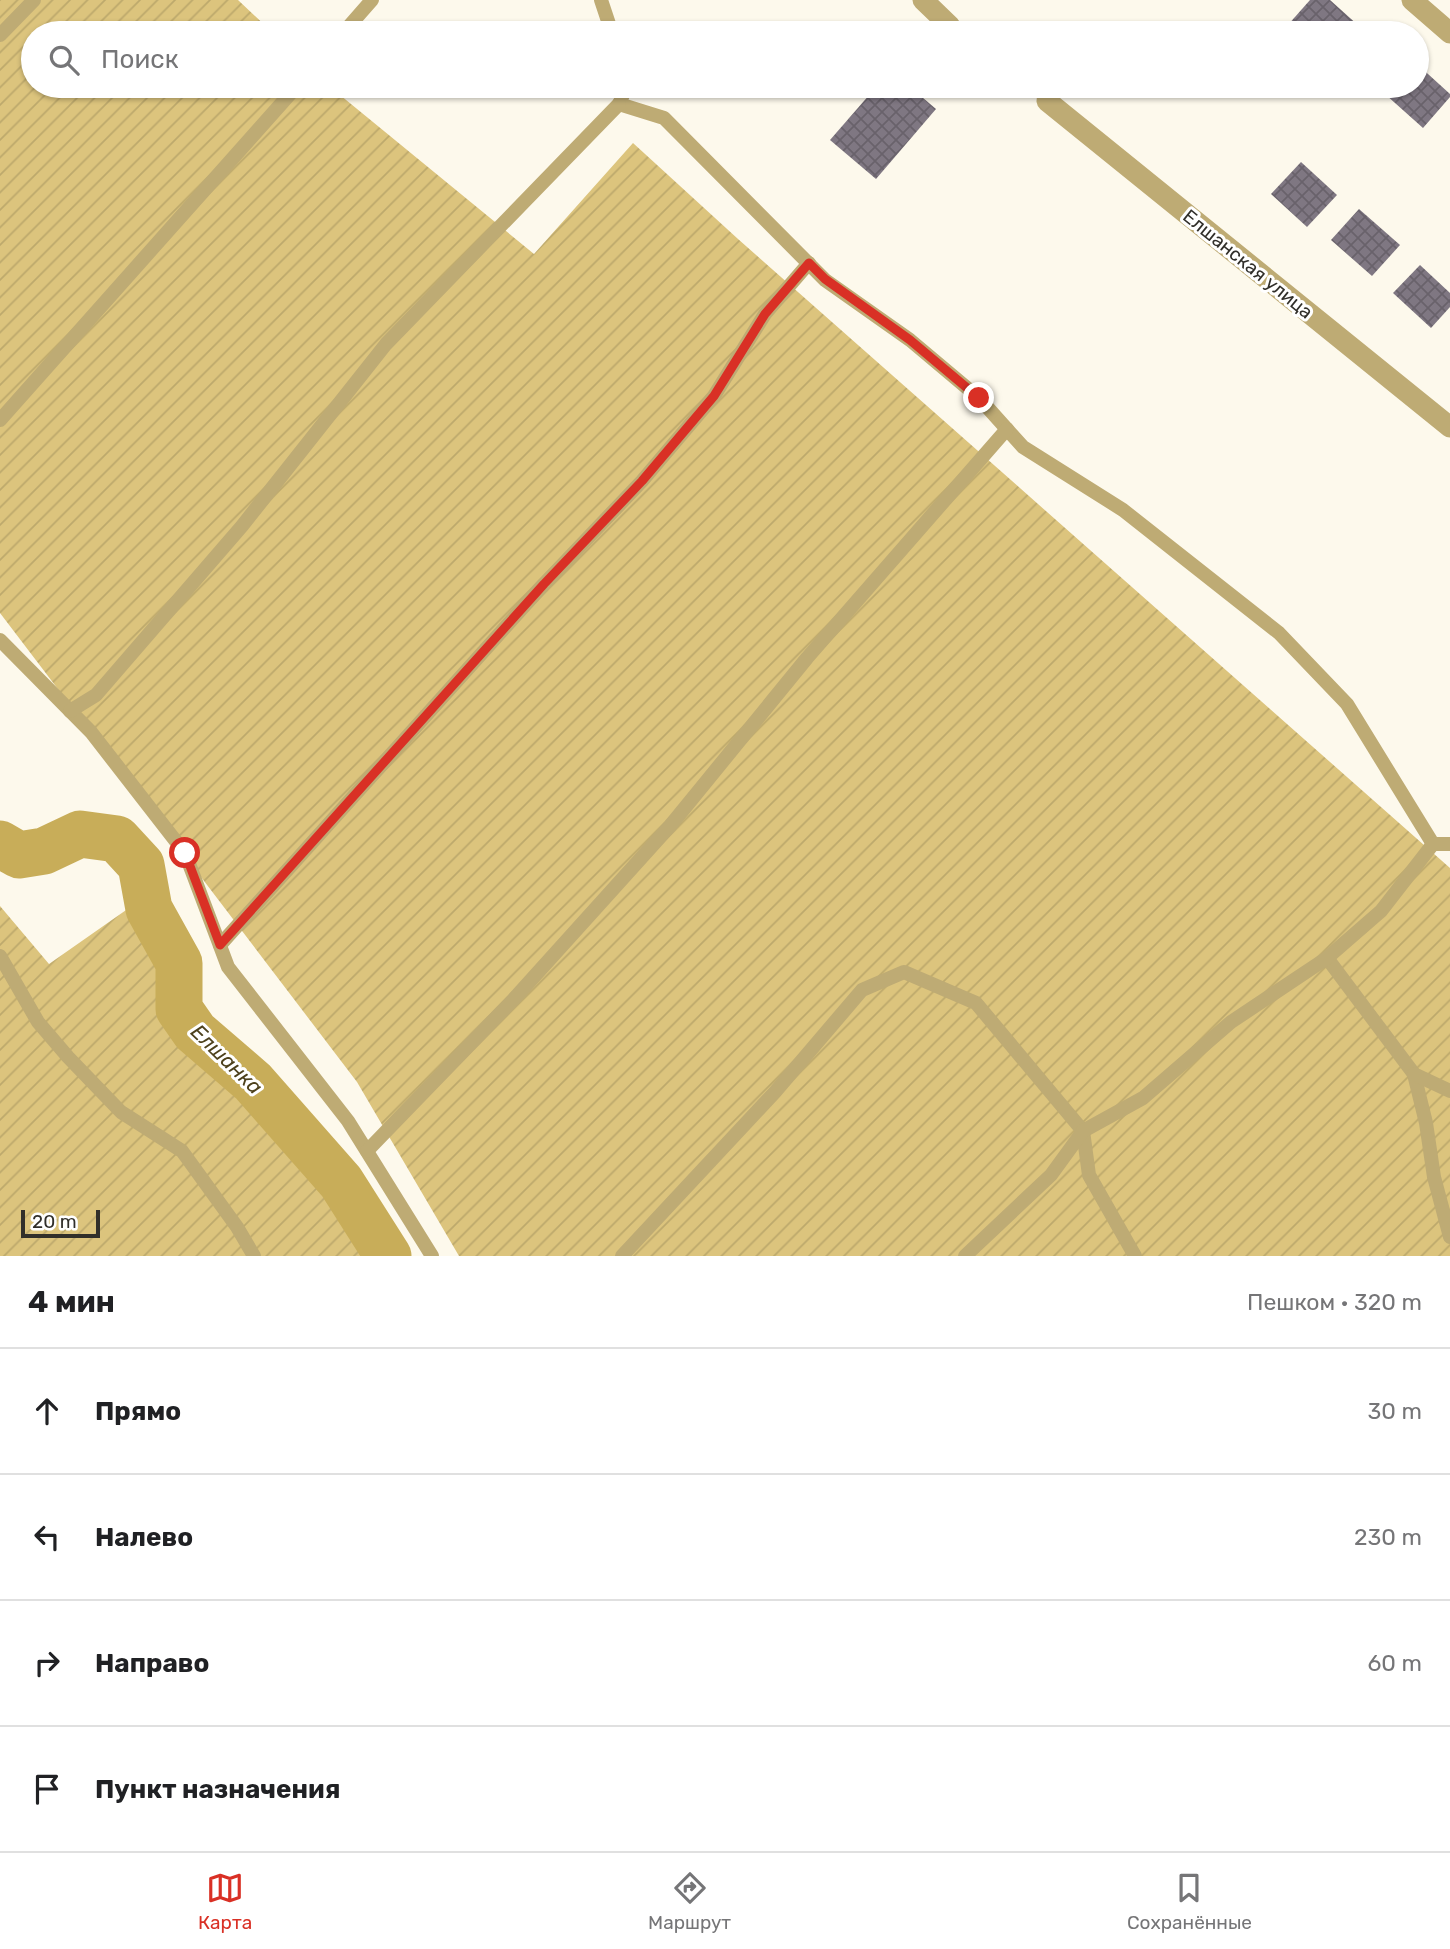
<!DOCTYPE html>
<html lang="ru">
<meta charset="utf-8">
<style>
:root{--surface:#fff;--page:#f6f6f6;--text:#202124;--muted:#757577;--line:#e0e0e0;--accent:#d93025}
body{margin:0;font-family:Rubik,sans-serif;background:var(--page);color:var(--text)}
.scale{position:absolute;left:21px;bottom:18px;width:79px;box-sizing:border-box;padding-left:7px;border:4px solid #312f2a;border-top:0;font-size:19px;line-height:24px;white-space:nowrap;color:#312f2a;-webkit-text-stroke:5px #fff;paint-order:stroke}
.stop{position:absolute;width:21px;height:21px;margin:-16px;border:5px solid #d93025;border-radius:50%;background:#fff}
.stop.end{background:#d93025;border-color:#fff;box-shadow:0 2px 7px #0008}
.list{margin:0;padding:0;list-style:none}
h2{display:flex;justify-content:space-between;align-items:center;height:91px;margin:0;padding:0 28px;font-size:30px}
h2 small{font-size:23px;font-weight:400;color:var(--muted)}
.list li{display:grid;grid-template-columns:46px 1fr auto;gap:21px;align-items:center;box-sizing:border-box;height:126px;padding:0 28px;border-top:2px solid var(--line)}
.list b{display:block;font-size:26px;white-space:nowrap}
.list em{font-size:23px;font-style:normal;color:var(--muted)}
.icon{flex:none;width:38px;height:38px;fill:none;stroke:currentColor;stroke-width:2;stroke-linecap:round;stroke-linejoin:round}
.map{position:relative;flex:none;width:1450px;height:1256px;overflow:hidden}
.search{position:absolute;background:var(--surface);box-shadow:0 2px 5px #0004;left:21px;right:21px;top:21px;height:77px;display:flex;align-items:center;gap:18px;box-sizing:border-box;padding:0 24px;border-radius:38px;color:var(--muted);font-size:26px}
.sheet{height:595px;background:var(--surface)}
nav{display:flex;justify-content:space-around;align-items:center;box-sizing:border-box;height:98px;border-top:2px solid var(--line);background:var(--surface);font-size:19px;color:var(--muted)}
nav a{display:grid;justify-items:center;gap:4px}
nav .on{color:var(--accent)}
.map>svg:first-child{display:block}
.garden{fill:url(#garden-furrows)}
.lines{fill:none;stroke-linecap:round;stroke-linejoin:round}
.river{stroke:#c8ad59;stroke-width:47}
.building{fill:url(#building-cross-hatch)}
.path{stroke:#a5a298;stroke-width:4.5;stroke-dasharray:3.5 3.5;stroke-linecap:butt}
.lane{stroke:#beab74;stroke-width:14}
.street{stroke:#beab74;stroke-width:21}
.route{stroke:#d93025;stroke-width:9}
.labels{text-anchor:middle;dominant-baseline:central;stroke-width:6;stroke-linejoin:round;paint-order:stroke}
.street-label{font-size:19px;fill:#312f2a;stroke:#fff}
.water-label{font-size:21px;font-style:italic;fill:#4d411c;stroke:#fff}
</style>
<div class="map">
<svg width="1450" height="1256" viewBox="0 0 1450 1256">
<defs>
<pattern id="garden-furrows" width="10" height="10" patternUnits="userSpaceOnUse" patternTransform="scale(1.75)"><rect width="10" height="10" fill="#dcc47d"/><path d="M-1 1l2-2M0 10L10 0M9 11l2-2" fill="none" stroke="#bda96c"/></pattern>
<pattern id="building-cross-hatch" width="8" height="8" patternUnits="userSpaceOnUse" patternTransform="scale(1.75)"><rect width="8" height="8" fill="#7f7782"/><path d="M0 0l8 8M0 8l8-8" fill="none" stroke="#69626b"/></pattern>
</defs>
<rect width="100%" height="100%" fill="#fdf9ec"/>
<g class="garden">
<polygon points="0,0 238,0 273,33 33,33 33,86 329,86 534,254 633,143 738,239 1450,868 1450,1256 459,1256 357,1082 0,613"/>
<polygon points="0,906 49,964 129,908 370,1256 0,1256"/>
</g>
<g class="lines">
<polyline class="river" points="0,844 19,855 44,851 80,834 117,839 141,865 149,909 179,963 179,1009 195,1032 253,1082 341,1182 388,1256"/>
</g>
<g class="building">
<polygon points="1310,0 1330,0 1360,27 1354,33 1296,33 1287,26"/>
<polygon points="1417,64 1450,94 1450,97 1423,128 1376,86 1417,86"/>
<polygon points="877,86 909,86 936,109 876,179 830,140"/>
<polygon points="1301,162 1337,195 1307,227 1271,194"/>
<polygon points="1359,209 1400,245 1372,276 1331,240"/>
<polygon points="1420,265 1450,293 1450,307 1431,328 1393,293"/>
</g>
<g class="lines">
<polyline class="path" points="971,28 994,30 998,33"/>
<g class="lane">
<polyline points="601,0 612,33"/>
<polyline points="343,33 372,0"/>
<polyline points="0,35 34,0"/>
<polyline points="627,86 619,104 664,118 825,280 910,340 979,398 1023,447 1123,510 1279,633 1347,704 1433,844"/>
<polyline points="0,420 297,86"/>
<polyline points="0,640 91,732 185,853 228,967 348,1121 432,1256"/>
<polyline points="70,711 96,695 242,526 386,344 619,104"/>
<polyline points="220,945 544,584 642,481 714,396 765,314 809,263"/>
<polyline points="0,956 38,1022 68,1057 121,1112 182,1151 237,1227 254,1256"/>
<polyline points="1327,958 1414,1074 1426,1123 1434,1177 1450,1237"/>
<polyline points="1414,1074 1450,1091"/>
<polyline points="367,1151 513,1000 670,826 807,658 1007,429"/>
<polyline points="622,1256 775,1092 862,990 904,972 976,1003 1083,1131 1089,1175 1135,1256"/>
<polyline points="965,1256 1051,1175 1083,1131 1143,1098 1231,1022 1327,958 1381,911 1433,844 1450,844"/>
</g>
<g class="street">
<polyline points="923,0 950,26"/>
<polyline points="1412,0 1450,33"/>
<polyline points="1047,101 1450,427"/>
</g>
</g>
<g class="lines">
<polyline class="route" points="185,853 220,945 544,584 642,481 714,396 765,314 809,263 825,279 910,340 979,398"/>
</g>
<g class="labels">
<g class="street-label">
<text transform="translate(1248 264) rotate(39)">Елшанская улица</text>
</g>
<g class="water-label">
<text transform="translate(227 1059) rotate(44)">Елшанка</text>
</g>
</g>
</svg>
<div class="scale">20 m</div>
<div class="stop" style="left:185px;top:853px"></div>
<div class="stop end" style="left:979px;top:398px"></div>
<div class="search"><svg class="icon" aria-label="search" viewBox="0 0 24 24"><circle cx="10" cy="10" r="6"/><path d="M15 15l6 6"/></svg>Поиск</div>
</div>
<section class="sheet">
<h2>4 мин<small>Пешком · 320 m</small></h2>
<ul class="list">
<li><svg class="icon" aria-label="ahead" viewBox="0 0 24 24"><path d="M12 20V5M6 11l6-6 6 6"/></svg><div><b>Прямо</b></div><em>30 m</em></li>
<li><svg class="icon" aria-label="left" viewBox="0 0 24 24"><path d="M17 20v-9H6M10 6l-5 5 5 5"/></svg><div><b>Налево</b></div><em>230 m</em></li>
<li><svg class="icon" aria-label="right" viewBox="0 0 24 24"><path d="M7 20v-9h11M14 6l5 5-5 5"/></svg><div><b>Направо</b></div><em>60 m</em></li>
<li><svg class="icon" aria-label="arrive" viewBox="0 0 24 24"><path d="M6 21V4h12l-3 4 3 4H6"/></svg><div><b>Пункт назначения</b></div></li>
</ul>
</section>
<nav>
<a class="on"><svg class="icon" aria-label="map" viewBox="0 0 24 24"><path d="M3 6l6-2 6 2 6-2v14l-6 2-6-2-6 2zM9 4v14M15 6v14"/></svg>Карта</a>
<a><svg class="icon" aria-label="directions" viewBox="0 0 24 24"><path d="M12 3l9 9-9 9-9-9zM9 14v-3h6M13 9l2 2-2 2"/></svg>Маршрут</a>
<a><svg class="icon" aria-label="saved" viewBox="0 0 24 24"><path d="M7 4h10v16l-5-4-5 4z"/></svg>Сохранённые</a>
</nav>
